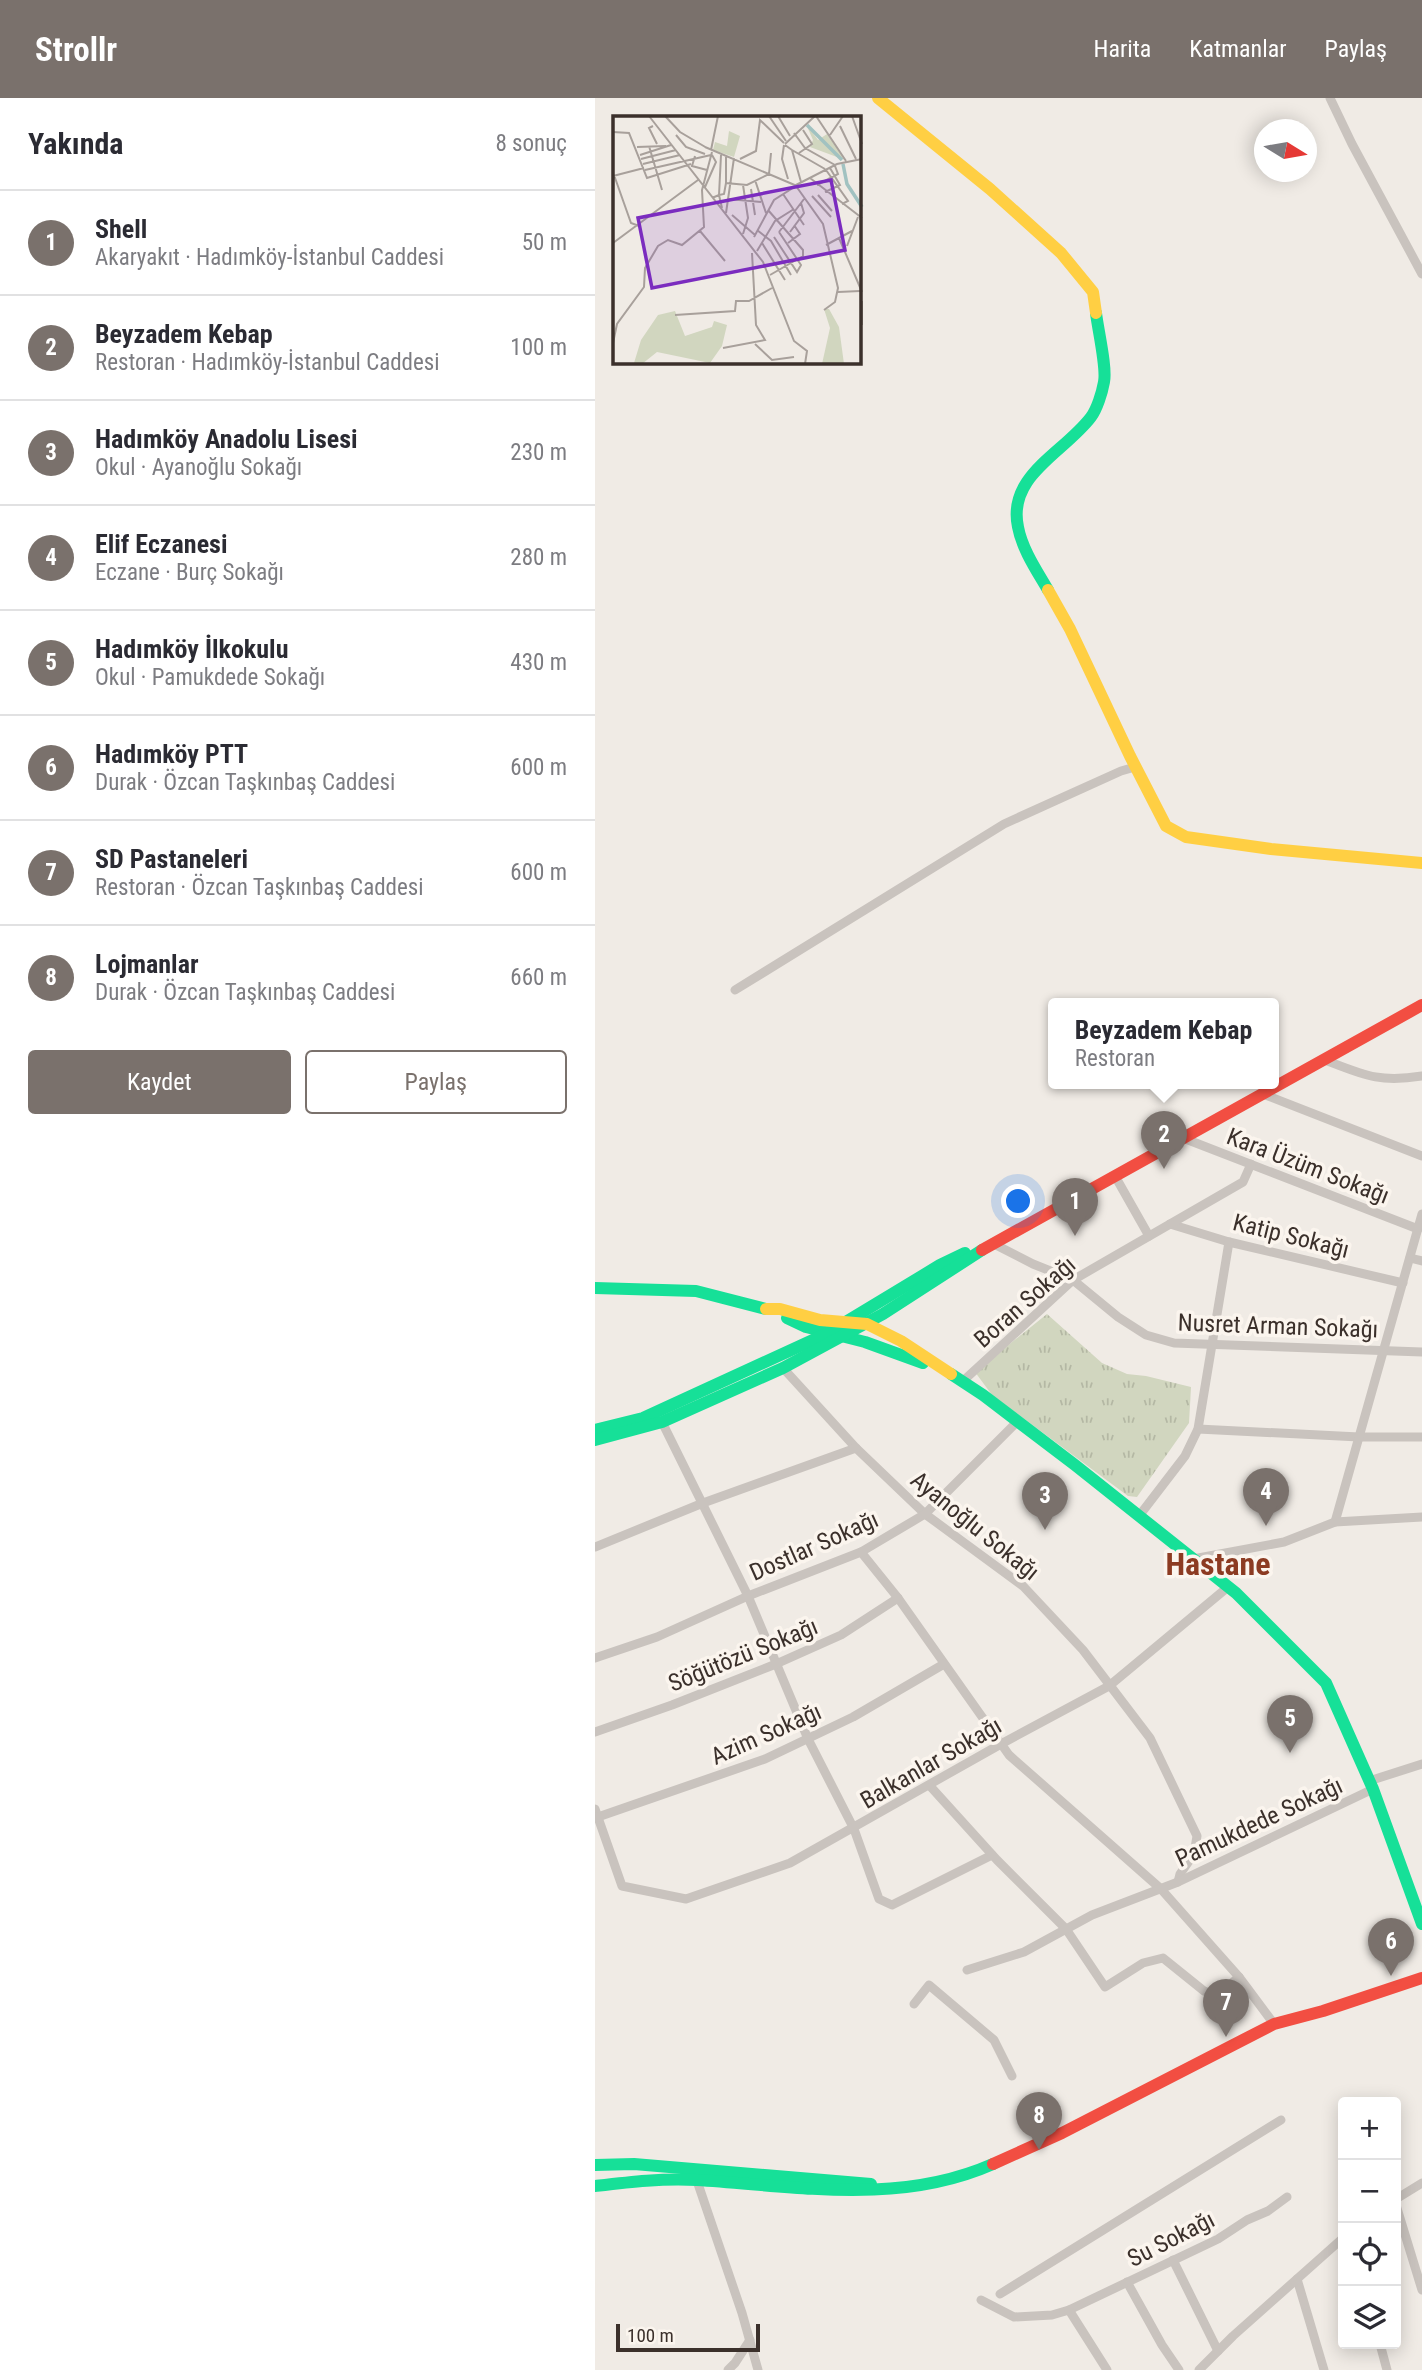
<!DOCTYPE html>
<html lang="tr">
<meta charset="utf-8">
<style>
:root{--surface:#fff;--page:#f2f2f3;--text:#2b2b33;--muted:#7c7c81;--line:#e1e1e2;--accent:#7a716c}
body{margin:0;font-family:"Roboto Condensed",sans-serif;background:var(--page);color:var(--text)}
.controls{position:absolute;right:21px;bottom:21px;display:grid;overflow:hidden;border-radius:7px;box-shadow:0 4px 18px #0003}
.controls button{width:63px;height:63px;display:grid;place-items:center;padding:0;border:0;border-bottom:2px solid var(--line);background:var(--surface);color:var(--text);font:35px sans-serif}
.compass{position:absolute;left:659px;top:21px;width:63px;height:63px;border-radius:50%;background:var(--surface);box-shadow:0 4px 18px #0003;rotate:101deg}
.scale{position:absolute;left:21px;bottom:18px;width:144px;box-sizing:border-box;padding-left:7px;border:4px solid #3b302b;border-top:0;font-size:19px;line-height:24px;white-space:nowrap;color:#3b302b;-webkit-text-stroke:5px #fbf5ee;paint-order:stroke}
.you{position:absolute;left:424px;top:1104px;width:24px;height:24px;margin:-18px;border:5px solid #fff;border-radius:50%;background:#1a73e8;box-shadow:0 0 0 10px #1a73e833}
.badge{display:grid;place-items:center;width:46px;height:46px;border-radius:50%;background:var(--accent);color:#fff;font-size:23px;font-weight:700}
.pin{position:absolute;translate:-50% -58px;filter:drop-shadow(0 2px 4px #0008)}
.pin::after{content:'';position:absolute;top:37px;width:24px;height:21px;background:inherit;clip-path:polygon(0 0,100% 0,50% 100%)}
.popup{position:absolute;left:453px;top:900px;width:231px;height:91px;box-sizing:border-box;display:grid;place-content:center;border-radius:7px;background:var(--surface);filter:drop-shadow(0 2px 5px #0005);font-size:23px;white-space:nowrap;color:var(--muted)}
.popup b{font-size:26px;color:var(--text)}
.popup::after{content:'';position:absolute;left:50%;top:100%;margin-left:-14px;border:14px solid transparent;border-top-color:var(--surface)}
.list{margin:0;padding:0;list-style:none}
h2{display:flex;justify-content:space-between;align-items:center;height:91px;margin:0;padding:0 28px;font-size:30px}
h2 small{font-size:23px;font-weight:400;color:var(--muted)}
.list li{display:grid;grid-template-columns:46px 1fr auto;gap:21px;align-items:center;box-sizing:border-box;height:105px;padding:0 28px;border-top:2px solid var(--line)}
.list b{display:block;font-size:26px;white-space:nowrap}
.list p{margin:0;font-size:23px;white-space:nowrap;color:var(--muted)}
.list em{font-size:23px;font-style:normal;color:var(--muted)}
.actions{display:flex;gap:14px;padding:21px 28px}
.actions a{flex:1;padding:16px 0;border:2px solid var(--accent);border-radius:7px;text-align:center;font-size:24px;color:var(--accent)}
.actions .main{background:var(--accent);color:#fff}
.icon{flex:none;width:38px;height:38px;fill:none;stroke:currentColor;stroke-width:2;stroke-linecap:round;stroke-linejoin:round}
.map{position:relative;flex:none;width:827px;height:2272px;overflow:hidden}
header{display:flex;align-items:center;gap:42px;box-sizing:border-box;height:98px;padding:0 35px;background:var(--accent);color:#fff}
header strong{font-size:33px}
nav{display:flex;gap:38px;margin-inline-start:auto;font-size:24px}
main{display:flex}
aside{flex:1;background:var(--surface)}
.map>svg:first-child{display:block}
.grass{fill:url(#grass-tufts)}
.lines{fill:none;stroke-linecap:round;stroke-linejoin:round}
.street{stroke:#c9c3be;stroke-width:9}
.fast{stroke:#16e098;stroke-width:12}
.slow{stroke:#ffcf43;stroke-width:12}
.jam{stroke:#f24e42;stroke-width:12}
.labels{text-anchor:middle;dominant-baseline:central;stroke-width:7;stroke-linejoin:round;paint-order:stroke}
.street-label{font-size:24px;fill:#3b302b;stroke:#fbf5ee}
.district-label{font-size:32px;font-weight:bold;fill:#8c3b22;stroke:#fbf5ee}
.inset-river{fill:none;stroke:#a1c2c1;stroke-width:3.5}
.inset-road{fill:none;stroke:#a8a09b;stroke-width:2}
.view{fill:#7b2cbf;fill-opacity:0.15;stroke:#7b2cbf;stroke-width:3.5}
.inset-edge{fill:none;stroke:#3b302b;stroke-width:3.5}
</style>
<header>
<strong>Strollr</strong>
<nav><a>Harita</a><a>Katmanlar</a><a>Paylaş</a></nav>
</header>
<main>
<aside>
<h2>Yakında<small>8 sonuç</small></h2>
<ul class="list">
<li><span class="badge">1</span><div><b>Shell</b><p>Akaryakıt · Hadımköy-İstanbul Caddesi</p></div><em>50 m</em></li>
<li><span class="badge">2</span><div><b>Beyzadem Kebap</b><p>Restoran · Hadımköy-İstanbul Caddesi</p></div><em>100 m</em></li>
<li><span class="badge">3</span><div><b>Hadımköy Anadolu Lisesi</b><p>Okul · Ayanoğlu Sokağı</p></div><em>230 m</em></li>
<li><span class="badge">4</span><div><b>Elif Eczanesi</b><p>Eczane · Burç Sokağı</p></div><em>280 m</em></li>
<li><span class="badge">5</span><div><b>Hadımköy İlkokulu</b><p>Okul · Pamukdede Sokağı</p></div><em>430 m</em></li>
<li><span class="badge">6</span><div><b>Hadımköy PTT</b><p>Durak · Özcan Taşkınbaş Caddesi</p></div><em>600 m</em></li>
<li><span class="badge">7</span><div><b>SD Pastaneleri</b><p>Restoran · Özcan Taşkınbaş Caddesi</p></div><em>600 m</em></li>
<li><span class="badge">8</span><div><b>Lojmanlar</b><p>Durak · Özcan Taşkınbaş Caddesi</p></div><em>660 m</em></li>
</ul>
<div class="actions"><a class="main">Kaydet</a><a>Paylaş</a></div>
</aside>
<div class="map">
<svg width="827" height="2272" viewBox="0 0 827 2272">
<defs>
<pattern id="grass-tufts" width="24" height="20" patternUnits="userSpaceOnUse" patternTransform="scale(1.75)"><rect width="24" height="20" fill="#d1d6bf"/><path d="M3 7l-1-3M5 7V3M7 7l1-3M15 17l-1-3M17 17v-4M19 17l1-3" fill="none" stroke="#b4b8a4"/></pattern>
</defs>
<rect width="100%" height="100%" fill="#f0ebe5"/>
<polygon class="grass" points="452,1216 507,1265 532,1276 551,1278 596,1289 594,1325 542,1399 533,1398 397,1297 380,1274"/>
<g class="lines">
<g class="street">
<polyline points="735,0 757,46 827,176"/>
<polyline points="140,892 409,726 526,673 540,669"/>
<path d="M730 962C769 977 784 985 827 978"/>
<polyline points="668,996 827,1058"/>
<polyline points="588,1040 823,1131"/>
<polyline points="520,1078 554,1138"/>
<polyline points="575,1126 634,1144 808,1185"/>
<polyline points="397,1145 438,1166 478,1182 523,1219 551,1237 579,1245 827,1254"/>
<polyline points="815,1160 827,1163"/>
<polyline points="188,1270 261,1350 330,1416 428,1488 488,1552 555,1640 602,1738 599,1756 585,1776 583,1784"/>
<polyline points="368,1283 478,1182 648,1084 656,1066"/>
<polyline points="67,1324 153,1498 213,1641 259,1731 284,1801 297,1807 397,1757"/>
<polyline points="603,1331 764,1339 827,1339"/>
<polyline points="544,1418 590,1358 603,1331 634,1144"/>
<polyline points="740,1424 827,1116"/>
<polyline points="0,1449 108,1405 261,1350"/>
<polyline points="266,1454 303,1500 414,1657 566,1791 644,1879 679,1926"/>
<polyline points="598,1461 689,1444 740,1424 827,1419"/>
<polyline points="0,1560 62,1539 153,1498 266,1454 330,1416 422,1324"/>
<polyline points="0,1634 77,1607 181,1566 246,1537 303,1500"/>
<polyline points="774,1683 827,1666"/>
<polyline points="335,1688 402,1762 471,1831 510,1889 548,1865 568,1860 609,1893 622,1898 644,1879"/>
<polyline points="0,1711 27,1788 91,1801 195,1765 406,1646 514,1588 633,1489"/>
<polyline points="0,1720 170,1661 258,1619 349,1566"/>
<polyline points="372,1872 429,1854 497,1817 583,1784 778,1691"/>
<polyline points="319,1906 334,1887 399,1942 417,1978"/>
<polyline points="100,2077 147,2215 163,2272"/>
<polyline points="801,2101 827,2085"/>
<polyline points="801,2107 827,2192"/>
<polyline points="578,2162 623,2253"/>
<polyline points="702,2181 729,2272"/>
<polyline points="532,2184 567,2247 584,2272"/>
<polyline points="405,2196 686,2022"/>
<polyline points="386,2202 419,2219 457,2217 474,2212 512,2272"/>
<polyline points="474,2212 623,2141 652,2122 673,2113 692,2099"/>
<polyline points="785,2246 792,2272"/>
<polyline points="133,2272 140,2265 155,2242"/>
<polyline points="604,2272 638,2238 748,2140"/>
</g>
<g class="fast">
<path d="M453 492C442 473 427 451 423 429 412 377 469 355 496 319 502 311 507 295 509 284 512 270 503 232 501 215"/>
<polyline points="0,1190 101,1193 171,1211"/>
<polyline points="192,1220 211,1229 270,1244 328,1265"/>
<polyline points="356,1276 388,1297 480,1367 641,1495 731,1585 778,1691 827,1826"/>
<polyline points="0,1332 48,1320 231,1236 345,1167 370,1155"/>
<polyline points="0,1342 67,1324 188,1270 288,1216 387,1152"/>
<polyline points="0,2067 39,2066 276,2086"/>
<path d="M0 2088C34 2084 67 2080 102 2082 201 2088 303 2108 398 2066"/>
</g>
<g class="slow">
<polyline points="283,0 395,91 466,155 498,194 501,215"/>
<polyline points="453,492 475,531 535,658 571,728 591,739 676,751 827,765"/>
<polyline points="171,1211 185,1211 225,1222 272,1226 306,1243 356,1276"/>
</g>
<g class="jam">
<polyline points="387,1152 827,907"/>
<polyline points="398,2066 467,2035 679,1926 728,1913 827,1880"/>
</g>
</g>
<g class="labels">
<g class="street-label">
<text transform="translate(713 1068) rotate(21)">Kara Üzüm Sokağı</text>
<text transform="translate(696 1138) rotate(14)">Katip Sokağı</text>
<text transform="translate(430 1204) rotate(-41)">Boran Sokağı</text>
<text transform="translate(683 1228) rotate(2)">Nusret Arman Sokağı</text>
<text transform="translate(380 1428) rotate(39)">Ayanoğlu Sokağı</text>
<text transform="translate(219 1448) rotate(-24)">Dostlar Sokağı</text>
<text transform="translate(148 1557) rotate(-22)">Söğütözü Sokağı</text>
<text transform="translate(171 1636) rotate(-24)">Azim Sokağı</text>
<text transform="translate(336 1665) rotate(-30)">Balkanlar Sokağı</text>
<text transform="translate(664 1724) rotate(-25)">Pamukdede Sokağı</text>
<text transform="translate(576 2141) rotate(-27)">Su Sokağı</text>
</g>
<g class="district-label">
<text x="623" y="1466">Hastane</text>
</g>
</g>
<g transform="translate(18 18)">
<rect width="248" height="248" fill="#f0ebe5"/>
<path d="M193 8 205 24 214 18 232 44 197 31 200 24ZM62 195 72 220 99 211 101 205 114 209 109 230 97 247 44 236 29 248 21 247 28 224 45 199Z" fill="#d1d6bf"/>
<path d="M211 193H216L226 211 231 248H209L217 212Z" fill="#d1d6bf"/>
<path d="M116 15 127 20 121 41 100 34 102 26 114 30Z" fill="#d1d6bf"/>
<path class="inset-river" d="M194 9 229 44M230 48 234 68 249 91"/>
<path class="inset-road" d="M36 0 150 146 181 225 194 235 192 248M52 0 67 16 94 32M156 0 173 25M165 0 177 20M203 0 233 45M239 0 249 28M40 10 36 12 44 28M227 10 243 43M0 16 16 17 34 62 78 48M181 17 192 32 222 49M63 19 73 31 92 38M217 19 230 0M172 28 202 0M171 29 169 43 175 63M172 29 179 34 188 66M36 30 49 74M24 31 53 30M92 31 184 70M98 34 105 0M179 34 212 53M186 37 199 28 190 14M27 39 58 29M82 40 79 50 94 54M113 40V67L134 69 156 58 158 37M28 43 63 34M127 43 143 35 147 4 171 27M30 48 67 39M32 54 98 39M213 54 235 85 229 88M1 59 18 107 26 110M0 60 31 52M197 62 249 102M142 64 153 97M183 69 224 48 249 43M204 69 225 58 222 50M92 71 103 46 99 39M138 73 142 99M212 76 227 69 217 52M170 78 191 109M205 79 219 95M199 80 218 101M99 82 106 79 108 39M115 83 148 86M109 92 106 79 111 78 113 67M155 94 190 134V140L157 159M113 97 121 42M119 99 142 119M144 114 158 125 178 159M87 115 112 145M166 116 191 83M177 116 191 97 188 87M130 118 135 102 130 69M141 121 161 84 183 70 210 108 225 172 222 186 211 194M161 121 184 156 188 149 166 116M226 122 249 176M0 127 85 64M149 127 172 164M175 127 187 118 181 109M213 129 239 115M234 130 245 101M144 135 162 105 181 93M225 176 247 175M249 185V209M62 199 122 195 123 185H136L159 172M0 227 4 208 31 171 32 152 45 130 55 124 69 129 91 111 89 74 99 36M142 228 159 244 181 241M110 232 152 224 143 209 139 137"/>
<path class="view" d="M218 64 232 134 39 172 25 102Z"/>
<rect width="248" height="248" class="inset-edge"/>
</g>
</svg>
<div class="controls">
<button>+</button>
<button>−</button>
<button><svg class="icon" aria-label="locate" viewBox="0 0 24 24"><circle cx="12" cy="12" r="6"/><path d="M12 2v4M12 18v4M2 12h4M18 12h4"/></svg></button>
<button><svg class="icon" aria-label="layers" viewBox="0 0 24 24"><path d="M12 4l9 5-9 5-9-5zM3 14l9 5 9-5"/></svg></button>
</div>
<svg class="compass" viewBox="-18 -18 36 36"><path d="M0-13l5 13h-10z" fill="#e53935"/><path d="M0 13l5-13h-10z" fill="#7c7c81"/></svg>
<div class="scale">100 m</div>
<div class="you"></div>
<div class="pin badge" style="left:480px;top:1138px">1</div>
<div class="pin badge" style="left:569px;top:1071px">2</div>
<div class="popup"><b>Beyzadem Kebap</b>Restoran</div>
<div class="pin badge" style="left:450px;top:1432px">3</div>
<div class="pin badge" style="left:671px;top:1428px">4</div>
<div class="pin badge" style="left:695px;top:1655px">5</div>
<div class="pin badge" style="left:796px;top:1878px">6</div>
<div class="pin badge" style="left:631px;top:1939px">7</div>
<div class="pin badge" style="left:444px;top:2052px">8</div>
</div>
</main>
